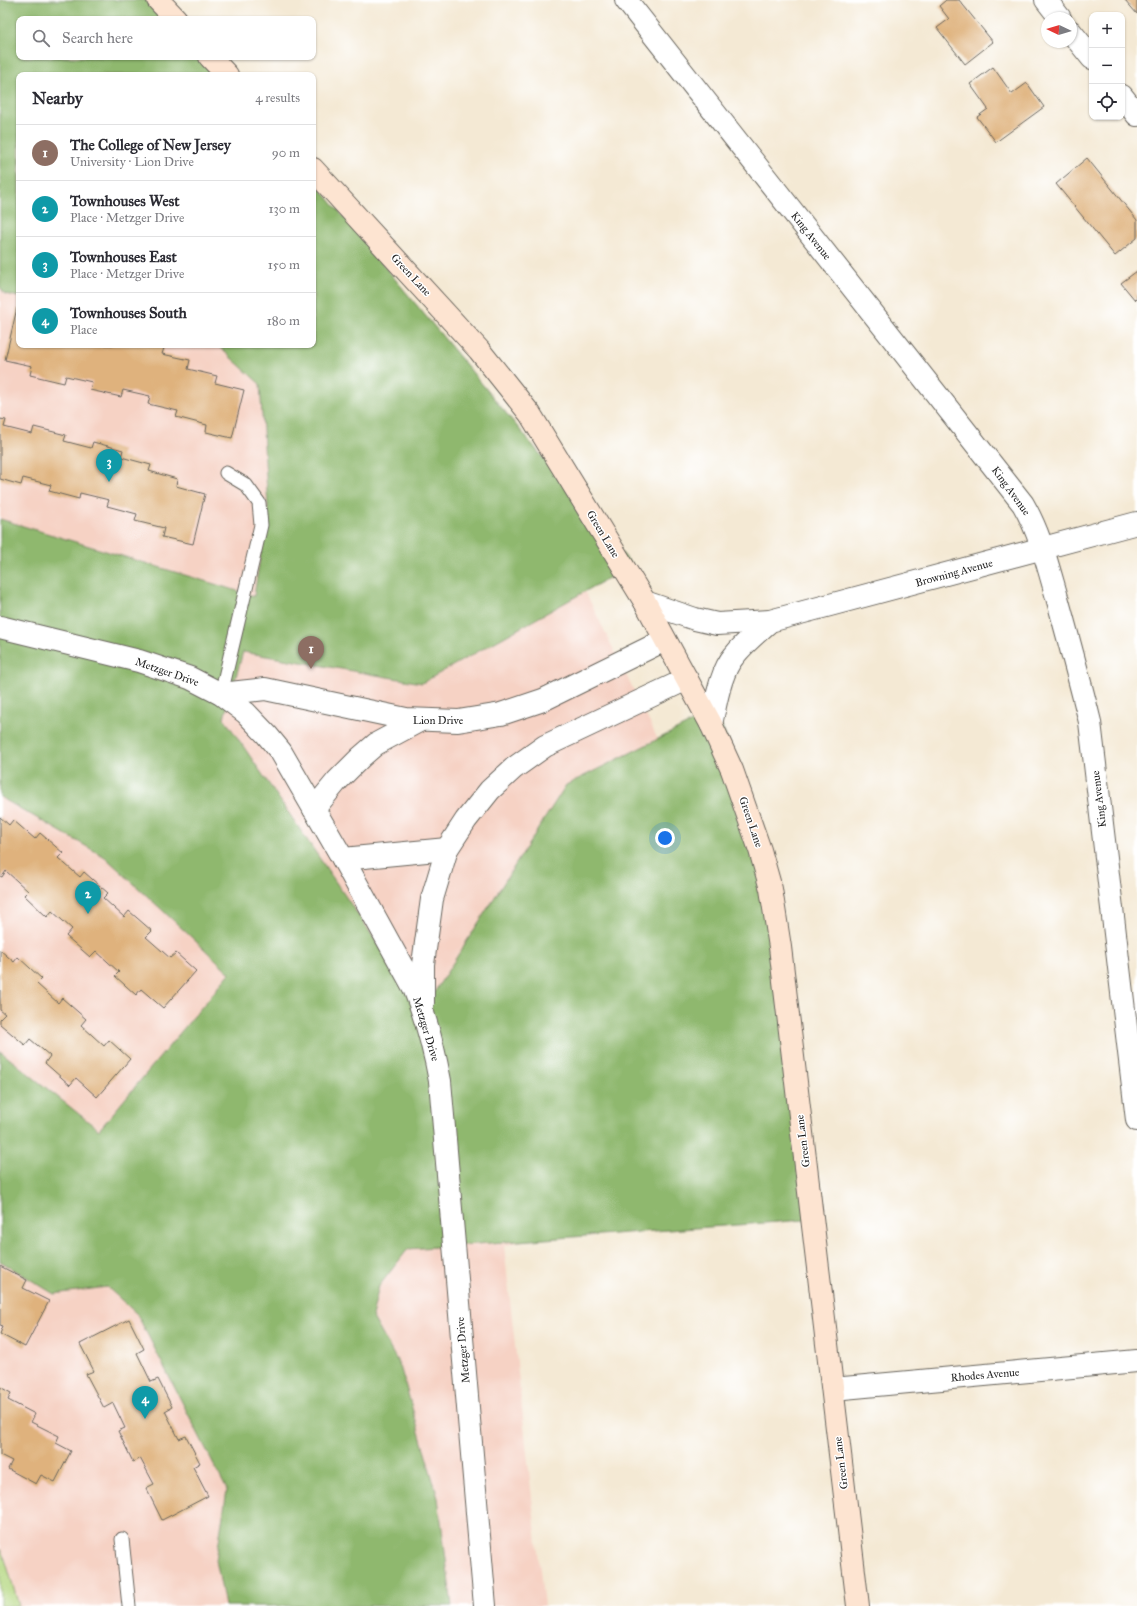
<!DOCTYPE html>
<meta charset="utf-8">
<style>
:root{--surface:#fff;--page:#f2f2f3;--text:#2b2b33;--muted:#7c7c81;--line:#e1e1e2;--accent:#b45309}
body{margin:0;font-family:"IM FELL Great Primer",serif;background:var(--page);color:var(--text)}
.controls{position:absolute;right:12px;top:12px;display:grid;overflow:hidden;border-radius:8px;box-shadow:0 1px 3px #0004}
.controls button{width:36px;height:36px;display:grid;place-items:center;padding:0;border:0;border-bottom:1px solid var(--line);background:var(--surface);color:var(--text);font:20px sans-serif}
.compass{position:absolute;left:1041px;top:12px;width:36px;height:36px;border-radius:50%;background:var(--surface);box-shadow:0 1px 3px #0004;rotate:274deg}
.you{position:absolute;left:665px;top:838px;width:14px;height:14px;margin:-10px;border:3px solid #fff;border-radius:50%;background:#1a73e8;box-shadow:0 0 0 6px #1a73e833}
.badge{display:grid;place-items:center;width:26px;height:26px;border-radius:50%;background:var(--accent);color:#fff;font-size:13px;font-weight:700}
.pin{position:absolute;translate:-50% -33px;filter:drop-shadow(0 1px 2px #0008)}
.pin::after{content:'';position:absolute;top:21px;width:14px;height:12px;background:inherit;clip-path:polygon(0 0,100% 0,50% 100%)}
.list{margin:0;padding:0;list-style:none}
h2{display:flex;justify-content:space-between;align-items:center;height:52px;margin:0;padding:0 16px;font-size:17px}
h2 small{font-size:13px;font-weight:400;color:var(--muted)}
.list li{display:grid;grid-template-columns:26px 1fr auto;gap:12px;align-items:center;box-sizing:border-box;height:56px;padding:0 16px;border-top:1px solid var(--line)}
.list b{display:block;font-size:15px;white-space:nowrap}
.list p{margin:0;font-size:13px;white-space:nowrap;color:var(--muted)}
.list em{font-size:13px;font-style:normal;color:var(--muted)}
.icon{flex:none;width:22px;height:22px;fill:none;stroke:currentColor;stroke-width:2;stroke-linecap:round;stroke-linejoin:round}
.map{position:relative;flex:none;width:1137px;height:1606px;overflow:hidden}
.search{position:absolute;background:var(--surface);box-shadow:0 1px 3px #0004;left:16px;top:16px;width:300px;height:44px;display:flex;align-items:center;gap:10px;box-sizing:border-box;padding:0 14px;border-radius:8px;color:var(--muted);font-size:15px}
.panel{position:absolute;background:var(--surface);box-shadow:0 1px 3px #0004;left:16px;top:72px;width:300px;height:276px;border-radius:8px}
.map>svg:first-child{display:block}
.built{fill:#f6d2c4}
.green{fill:#b4d780;stroke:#687a4e}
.forest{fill:#8fb86e;stroke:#566a45}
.building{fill:#dfb27d}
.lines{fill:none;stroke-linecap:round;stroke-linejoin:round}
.lane-casing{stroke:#68645c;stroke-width:15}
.street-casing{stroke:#68645c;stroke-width:24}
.secondary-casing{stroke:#68645c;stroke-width:24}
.lane{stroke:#fff;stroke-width:13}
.street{stroke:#fff;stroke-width:22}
.secondary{stroke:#fde4d1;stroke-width:22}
.labels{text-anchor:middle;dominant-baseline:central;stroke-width:3;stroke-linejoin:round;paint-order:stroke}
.street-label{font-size:11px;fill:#1c1c1c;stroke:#fff}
</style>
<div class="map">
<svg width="1137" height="1606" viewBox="0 0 1137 1606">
<rect width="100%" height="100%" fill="#fff"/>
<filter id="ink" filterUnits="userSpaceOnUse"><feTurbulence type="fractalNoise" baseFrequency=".025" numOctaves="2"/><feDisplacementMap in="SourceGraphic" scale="8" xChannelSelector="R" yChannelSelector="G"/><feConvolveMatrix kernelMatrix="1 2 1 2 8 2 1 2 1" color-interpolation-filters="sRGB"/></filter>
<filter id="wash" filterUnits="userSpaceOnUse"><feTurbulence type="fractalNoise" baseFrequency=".012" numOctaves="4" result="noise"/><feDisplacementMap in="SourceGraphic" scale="16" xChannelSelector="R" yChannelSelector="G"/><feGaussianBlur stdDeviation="0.9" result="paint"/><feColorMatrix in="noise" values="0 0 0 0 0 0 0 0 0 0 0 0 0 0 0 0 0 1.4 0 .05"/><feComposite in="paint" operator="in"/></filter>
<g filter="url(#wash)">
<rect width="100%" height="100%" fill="#f4e9d4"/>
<polygon class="built" points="0,0 57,0 19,19 19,345 313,345 554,528 692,809 758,1177 504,1246 544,1606 0,1606"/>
<polygon class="green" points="0,1549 5,1559 19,1606 0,1606"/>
<g class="forest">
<polygon points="0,0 164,0 180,19 19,19 19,57 211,57 226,75 19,75 19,297 5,294 0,287"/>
<polygon points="313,180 632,565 422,683 243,652 224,718 423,1010 566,785 716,710 768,848 819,1219 408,1249 379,1286 372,1316 400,1366 438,1498 452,1606 225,1606 216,1560 227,1490 137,1314 107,1287 54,1294 0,1261 0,1051 99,1130 230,973 105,857 0,797 0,519 254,596 268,507 260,384 217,345 313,345"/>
</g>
<g id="blocks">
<g class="building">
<polygon points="946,0 959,0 993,42 965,64 937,28 949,19 939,6"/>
<polygon points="1125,0 1137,0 1137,14"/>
<polygon points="993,67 1012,94 1027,83 1044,107 996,142 977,117 988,109 970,84"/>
<polygon points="1087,158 1137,220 1137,238 1115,256 1056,184"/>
<polygon points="1137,271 1137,298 1135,300 1121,283"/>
<polygon points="17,308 19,309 19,345 165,345 162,354 190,360 188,369 217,376 215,383 244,390 232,438 206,432 207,425 176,417 178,411 148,404 150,396 123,390 121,397 90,390 92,382 66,376 64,383 30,375 32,366 5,360"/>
<polygon points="0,419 6,420 4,427 32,434 34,427 66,435 64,441 91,448 93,442 123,450 121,457 151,465 149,471 177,479 176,486 205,494 193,544 162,537 164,528 135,521 137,514 107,506 109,500 80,493 79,499 49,491 51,485 23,478 21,485 0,479"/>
<polygon points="0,817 9,825 13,820 35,839 40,833 63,853 58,858 80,877 84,872 108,893 103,898 124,917 129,911 152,931 146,937 170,958 176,953 196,971 163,1008 141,989 136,995 115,976 119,972 96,951 90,957 66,936 72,929 52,911 47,917 24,895 28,891 6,871 2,877 0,876"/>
<polygon points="0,950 14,962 18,957 42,979 37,984 58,1003 62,998 86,1019 81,1025 104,1046 109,1040 130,1059 97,1097 76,1078 70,1085 45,1063 50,1056 30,1039 25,1045 0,1024 0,1019 5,1014 0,1010"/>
<polygon points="0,1266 27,1280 23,1288 49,1301 25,1347 0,1334 3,1326 0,1325"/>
<polygon points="129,1319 144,1349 137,1353 151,1382 158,1379 172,1407 165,1411 179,1439 186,1436 200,1463 193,1467 208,1496 162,1520 146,1488 154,1484 140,1458 133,1462 118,1431 125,1428 113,1403 104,1408 86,1374 94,1371 80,1344"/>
<polygon points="0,1387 11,1393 8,1400 35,1414 31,1422 59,1436 56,1443 71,1451 55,1482 41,1475 36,1484 8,1469 12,1461 0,1455"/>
</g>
</g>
</g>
<g filter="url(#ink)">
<use href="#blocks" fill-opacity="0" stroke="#68645c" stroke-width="1"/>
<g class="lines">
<defs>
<g id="lane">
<polyline points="221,694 261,525 259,503 246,485 226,473"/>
<polyline points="122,1539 129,1606"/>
</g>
<g id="street">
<path d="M626 0 1023 504C1041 535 1048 567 1058 601 1069 641 1080 681 1090 722L1137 1120"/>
<polyline points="1046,0 1060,18"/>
<polyline points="1071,32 1092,58"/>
<polyline points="1122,96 1137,115"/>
<polyline points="645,602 695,619 717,624 770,621 1137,523"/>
<path d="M0 627 139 661 190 678 221 694 246 713 267 735 281 752 343 859 414 988C426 1018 434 1049 440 1081L485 1606"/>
<polyline points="221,694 265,689 406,719 458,721 501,714 543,700 665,640"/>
<path d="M711 724C716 704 720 672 734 656 744 643 758 632 770 621"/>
<polyline points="314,809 337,781 361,757 376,744 419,721"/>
<polyline points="343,859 447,849"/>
<polyline points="423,1003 423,964 432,899 447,849 466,820 490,790 514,768 545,746 687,679"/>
<polyline points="833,1389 1137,1361"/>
</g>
<g id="secondary">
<polyline points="158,0 176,19"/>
<polyline points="210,57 227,75"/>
<polyline points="313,169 479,350 530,414 645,602 711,724 732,770 760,850 771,889 780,947 858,1606"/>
</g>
</defs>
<use href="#lane" class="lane-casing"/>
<use href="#street" class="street-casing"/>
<use href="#secondary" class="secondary-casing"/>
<use href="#lane" class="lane"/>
<use href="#street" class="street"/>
<use href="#secondary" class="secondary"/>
</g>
</g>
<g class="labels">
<g class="street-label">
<text transform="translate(811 236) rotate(52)">King Avenue</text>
<text transform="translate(411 275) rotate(47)">Green Lane</text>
<text transform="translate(1011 491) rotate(54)">King Avenue</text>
<text transform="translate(603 534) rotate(59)">Green Lane</text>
<text transform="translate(954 573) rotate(-15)">Browning Avenue</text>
<text transform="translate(167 672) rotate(19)">Metzger Drive</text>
<text x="438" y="720">Lion Drive</text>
<text transform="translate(1099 799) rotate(-97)">King Avenue</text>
<text transform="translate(751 822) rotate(71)">Green Lane</text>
<text transform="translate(426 1029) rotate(73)">Metzger Drive</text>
<text transform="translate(803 1141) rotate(-97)">Green Lane</text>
<text transform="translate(463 1350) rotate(-95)">Metzger Drive</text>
<text transform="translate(985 1375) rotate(-5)">Rhodes Avenue</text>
<text transform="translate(841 1463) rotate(-97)">Green Lane</text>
</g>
</g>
</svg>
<div class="controls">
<button>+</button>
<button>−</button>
<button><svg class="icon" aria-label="locate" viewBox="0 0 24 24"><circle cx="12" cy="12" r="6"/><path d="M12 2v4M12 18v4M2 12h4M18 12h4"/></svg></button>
</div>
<svg class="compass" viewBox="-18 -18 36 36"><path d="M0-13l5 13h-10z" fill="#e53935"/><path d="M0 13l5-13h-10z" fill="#7c7c81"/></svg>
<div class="you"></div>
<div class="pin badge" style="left:311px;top:669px;background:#8d6e63">1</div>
<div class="pin badge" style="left:88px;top:914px;background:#0f9aa8">2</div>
<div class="pin badge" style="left:109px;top:482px;background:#0f9aa8">3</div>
<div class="pin badge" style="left:145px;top:1419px;background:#0f9aa8">4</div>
<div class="search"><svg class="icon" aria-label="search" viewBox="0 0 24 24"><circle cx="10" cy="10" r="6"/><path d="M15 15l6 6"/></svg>Search here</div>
<section class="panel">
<h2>Nearby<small>4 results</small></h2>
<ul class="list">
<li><span class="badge" style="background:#8d6e63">1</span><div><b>The College of New Jersey</b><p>University · Lion Drive</p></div><em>90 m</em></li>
<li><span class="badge" style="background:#0f9aa8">2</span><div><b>Townhouses West</b><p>Place · Metzger Drive</p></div><em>130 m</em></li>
<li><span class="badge" style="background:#0f9aa8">3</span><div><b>Townhouses East</b><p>Place · Metzger Drive</p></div><em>150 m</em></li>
<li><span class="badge" style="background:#0f9aa8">4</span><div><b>Townhouses South</b><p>Place</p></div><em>180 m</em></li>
</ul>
</section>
</div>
